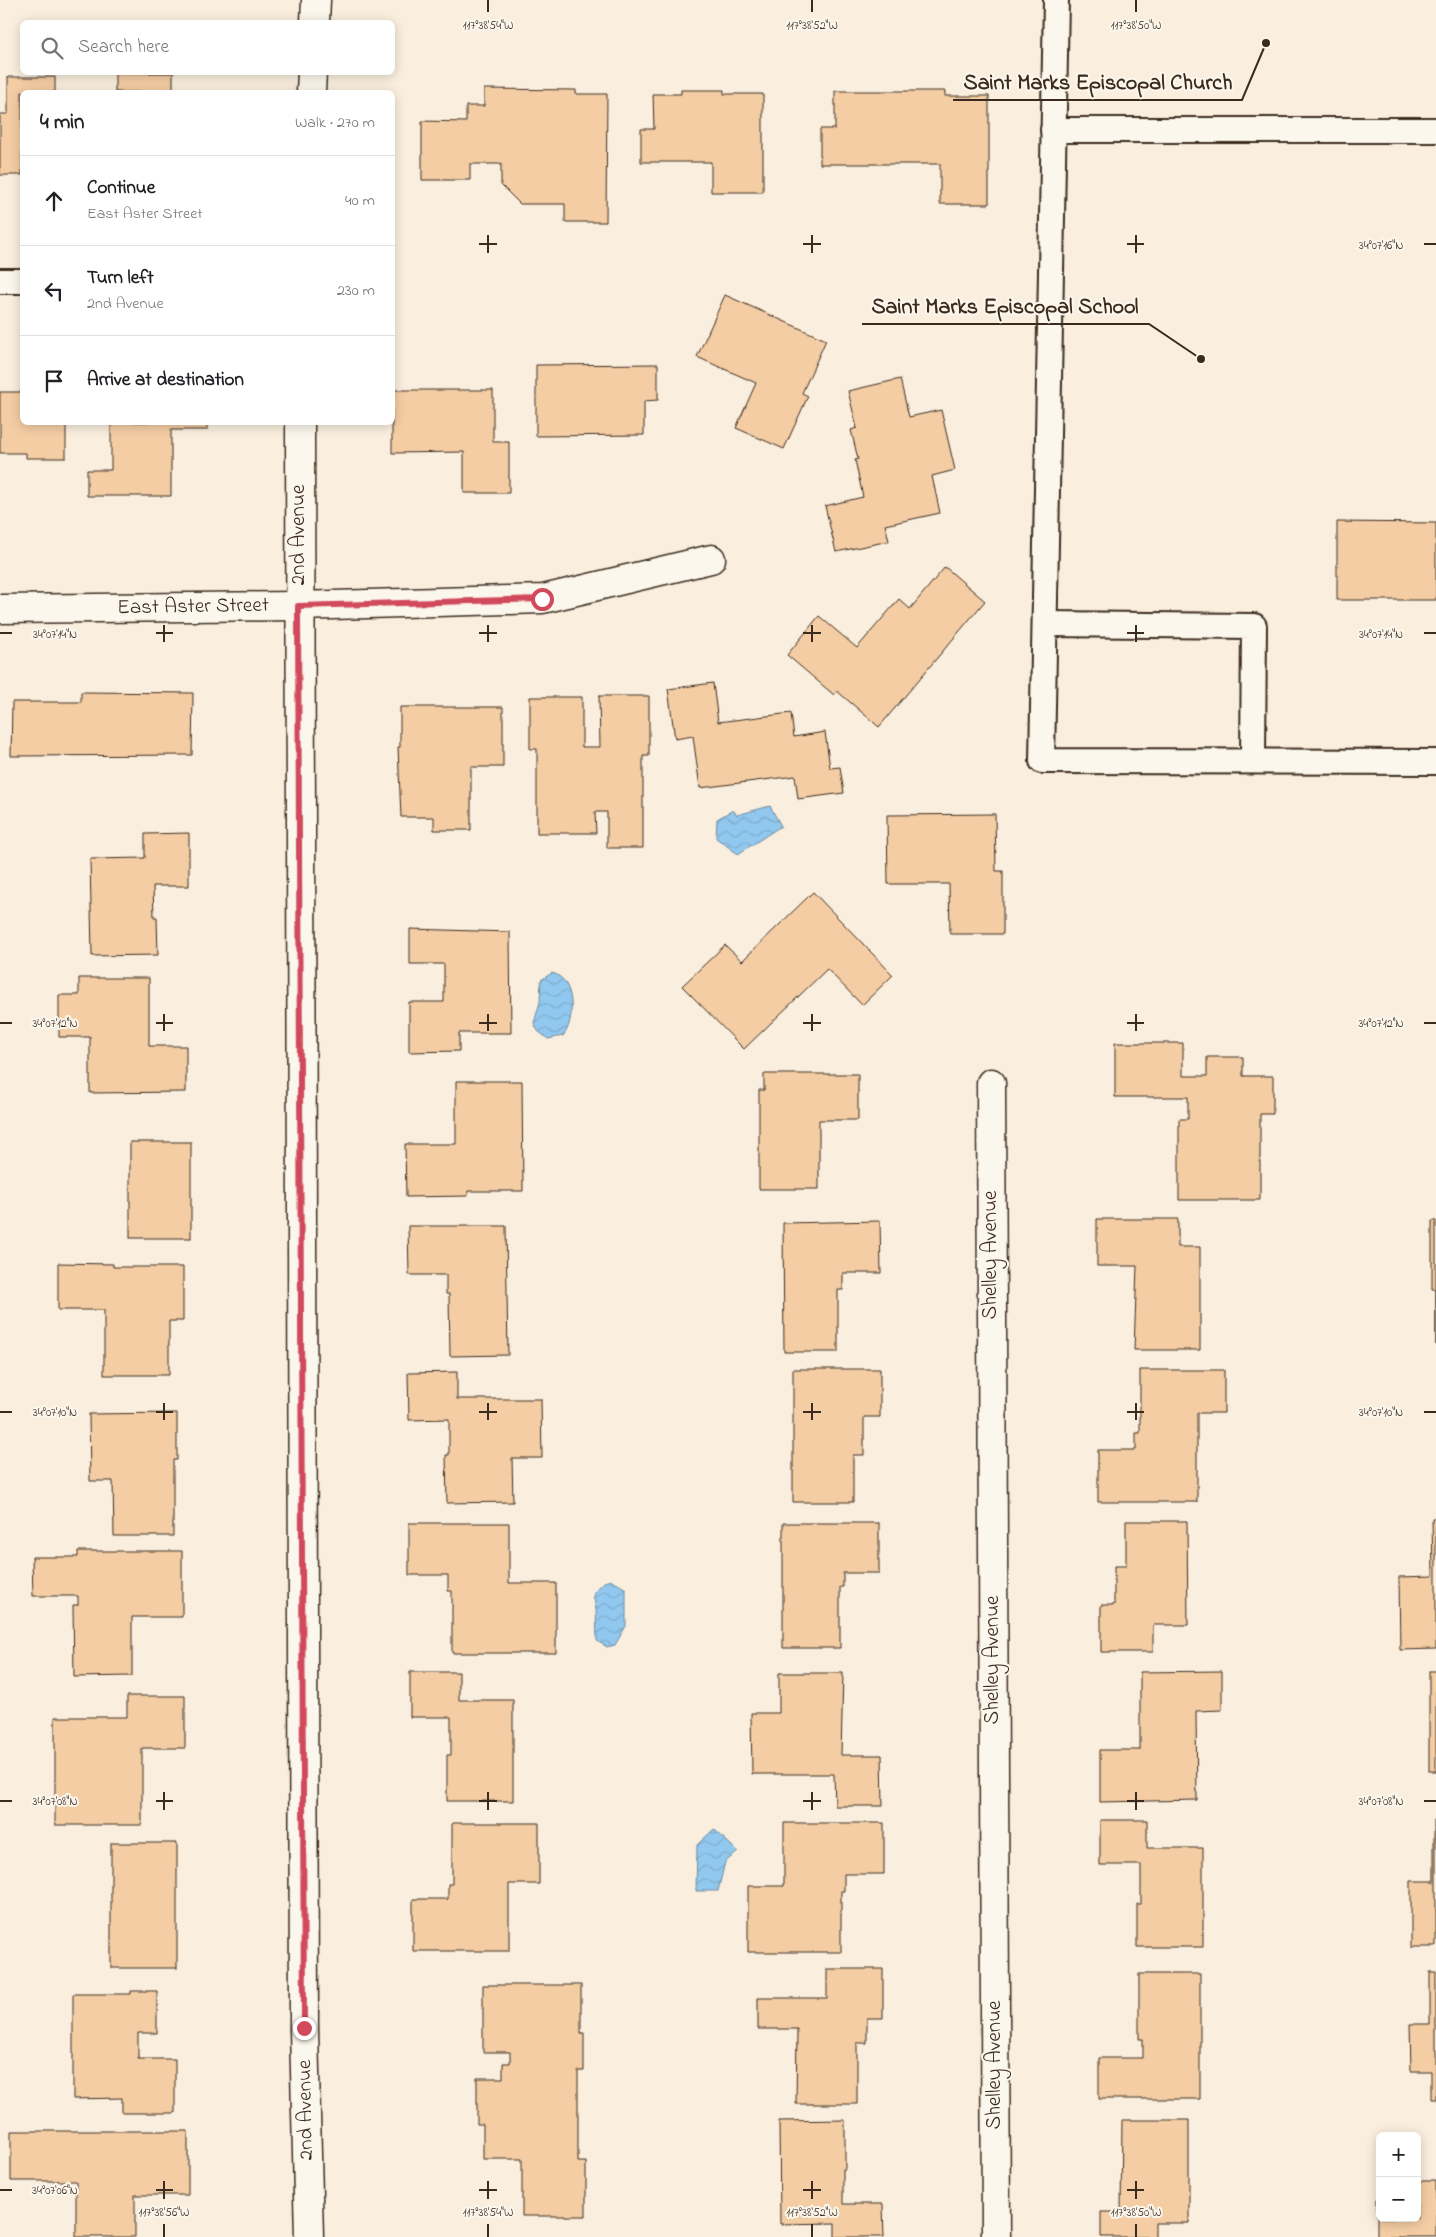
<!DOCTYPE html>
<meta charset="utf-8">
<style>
:root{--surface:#fff;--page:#f6f6f6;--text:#202124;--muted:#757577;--line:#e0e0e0}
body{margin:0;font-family:"Indie Flower",sans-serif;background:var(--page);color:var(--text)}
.controls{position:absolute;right:15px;bottom:15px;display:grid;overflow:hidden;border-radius:8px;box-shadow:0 2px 12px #0003}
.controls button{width:45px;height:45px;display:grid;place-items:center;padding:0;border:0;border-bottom:1px solid var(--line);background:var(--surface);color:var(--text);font:25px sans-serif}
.stop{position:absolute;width:15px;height:15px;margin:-11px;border:4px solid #d1495b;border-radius:50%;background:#fff}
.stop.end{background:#d1495b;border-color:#fff;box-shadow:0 1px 5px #0008}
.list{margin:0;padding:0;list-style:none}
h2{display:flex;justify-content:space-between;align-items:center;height:65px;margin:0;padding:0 20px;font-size:21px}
h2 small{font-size:16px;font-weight:400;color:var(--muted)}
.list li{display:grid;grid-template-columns:32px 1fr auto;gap:15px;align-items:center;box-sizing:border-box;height:90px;padding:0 20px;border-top:1px solid var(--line)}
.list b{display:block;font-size:19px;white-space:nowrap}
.list p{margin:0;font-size:16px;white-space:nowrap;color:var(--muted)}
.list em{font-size:16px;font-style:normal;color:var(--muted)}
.icon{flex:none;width:28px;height:28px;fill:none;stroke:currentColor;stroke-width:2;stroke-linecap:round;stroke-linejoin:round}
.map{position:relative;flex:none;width:1436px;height:2237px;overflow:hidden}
.search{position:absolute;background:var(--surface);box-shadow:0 2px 12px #0003;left:20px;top:20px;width:375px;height:55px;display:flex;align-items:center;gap:12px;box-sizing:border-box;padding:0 18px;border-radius:8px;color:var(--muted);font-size:19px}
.panel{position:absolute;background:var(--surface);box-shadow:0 2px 12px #0003;left:20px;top:90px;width:375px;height:335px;border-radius:8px}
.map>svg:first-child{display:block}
.water{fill:url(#water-waves);stroke:#6f899b}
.building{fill:#f4cda4;stroke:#3b2a1e}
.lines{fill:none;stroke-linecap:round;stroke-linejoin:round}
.lane-casing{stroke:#3b2a1e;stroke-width:28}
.street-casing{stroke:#3b2a1e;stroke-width:31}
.secondary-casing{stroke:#3b2a1e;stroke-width:31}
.lane{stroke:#fbf7ec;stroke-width:24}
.street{stroke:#fbf7ec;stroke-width:28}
.secondary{stroke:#fbf7ec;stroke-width:28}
.route{stroke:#d1495b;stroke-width:6}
.ticks{fill:none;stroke:#3b2a1e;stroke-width:2}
.labels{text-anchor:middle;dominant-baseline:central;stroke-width:4;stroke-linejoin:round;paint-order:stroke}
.street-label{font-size:21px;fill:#3b2a1e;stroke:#fbf7ec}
.ticks-label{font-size:12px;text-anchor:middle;fill:#3b2a1e;stroke:#fbf7ec;stroke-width:4;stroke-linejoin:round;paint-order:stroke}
.leader{fill:none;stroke:#3b2a1e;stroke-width:2}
.callout-dot{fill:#3b2a1e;stroke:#fbf7ec;stroke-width:2}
.callout-label{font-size:22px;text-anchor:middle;font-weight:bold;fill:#3b2a1e;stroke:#fbf7ec;stroke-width:4;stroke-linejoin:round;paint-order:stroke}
</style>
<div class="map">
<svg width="1436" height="2237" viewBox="0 0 1436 2237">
<defs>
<pattern id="water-waves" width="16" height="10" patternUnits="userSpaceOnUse" patternTransform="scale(1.25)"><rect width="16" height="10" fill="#91c8ef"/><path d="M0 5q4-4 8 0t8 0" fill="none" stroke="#7eaccc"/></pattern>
</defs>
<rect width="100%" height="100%" fill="#faefde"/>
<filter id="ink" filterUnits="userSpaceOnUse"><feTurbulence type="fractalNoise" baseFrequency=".02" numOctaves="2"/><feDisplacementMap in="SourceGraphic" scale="10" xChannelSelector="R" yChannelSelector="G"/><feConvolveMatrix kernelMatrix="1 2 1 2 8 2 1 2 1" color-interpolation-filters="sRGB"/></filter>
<g filter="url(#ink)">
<g class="water">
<polygon points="770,806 781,826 738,854 716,838 717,819 733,810 737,815"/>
<path d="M552 973C575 978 576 1021 563 1036L548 1039 538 1031 534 1023 540 1002 541 980Z"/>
<polygon points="612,1580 626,1589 626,1626 615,1645 607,1647 597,1641 596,1610 593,1593 604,1582"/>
<polygon points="714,1829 738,1852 725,1862 718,1891 696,1891 697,1845"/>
</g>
<g class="building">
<rect x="115" y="73" width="58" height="19"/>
<polygon points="8,77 55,77 55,92 22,92 22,175 0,175 0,114 8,114"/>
<polygon points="484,89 576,90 576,94 607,94 606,222 565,222 565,204 520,204 501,185 501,164 470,164 470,180 422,180 422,121 466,122 466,106 484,106"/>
<polygon points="681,90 724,90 724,94 763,94 763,192 711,192 711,162 641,162 641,129 654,129 653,94 681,94"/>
<polygon points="835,91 945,91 945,96 989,96 989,204 940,204 940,164 820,164 820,129 835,129"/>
<polygon points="725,295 826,340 802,393 808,396 784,449 736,428 756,383 697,357"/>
<polygon points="658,364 658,400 644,401 644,435 536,436 536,365"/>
<polygon points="900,379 909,417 941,410 955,470 932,476 940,513 885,525 889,541 836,552 825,506 863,497 855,460 858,459 851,430 857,428 848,391"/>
<polygon points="392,390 493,390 493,442 509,442 509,493 464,493 464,452 392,453"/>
<polygon points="0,392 22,392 22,422 66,422 66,458 26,458 26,453 0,453"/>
<polygon points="111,422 207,422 207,430 171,430 171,496 87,496 87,470 111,470"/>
<polygon points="1337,522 1436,523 1436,600 1337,600"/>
<polygon points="945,567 985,601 879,727 837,691 834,695 787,655 819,616 857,648 899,599 910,609"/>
<polygon points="713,683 718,722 791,713 794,737 825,732 830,768 840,767 844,793 798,799 795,776 700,788 693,736 675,739 668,689"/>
<polygon points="81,692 193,693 192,755 11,756 12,702 81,702"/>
<polygon points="599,696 649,696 649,756 643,756 643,848 607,848 607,812 595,812 596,833 537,833 537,749 530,749 530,697 582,697 582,747 600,747"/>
<polygon points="400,707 503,707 503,767 471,767 471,830 434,830 434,817 401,817 398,747 400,747"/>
<polygon points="995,814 996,871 1003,871 1003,934 950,934 949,884 888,884 887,815"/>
<polygon points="189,833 189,886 153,886 154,917 157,917 158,955 92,956 90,859 145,858 145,834"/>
<polygon points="813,892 893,975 862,1005 827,969 744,1049 682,986 725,945 742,961"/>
<polygon points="410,929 510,932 511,1033 459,1033 459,1051 409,1052 409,1002 444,1002 444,964 410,964"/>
<polygon points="79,978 149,978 149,1046 186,1046 186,1092 90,1093 90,1037 59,1037 59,995 79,995"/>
<polygon points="1115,1043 1183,1043 1183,1076 1207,1076 1207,1057 1243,1057 1243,1076 1273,1076 1273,1114 1260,1114 1260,1200 1179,1200 1179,1119 1188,1119 1188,1097 1115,1097"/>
<polygon points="764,1074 858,1074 858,1120 819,1120 819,1189 759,1189 759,1090 764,1090"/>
<polygon points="456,1081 522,1081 523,1191 468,1191 468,1196 406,1197 405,1144 456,1144"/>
<rect x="130" y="1142" width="61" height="96"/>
<polygon points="1097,1219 1178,1219 1178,1247 1200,1247 1200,1350 1134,1350 1137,1266 1097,1266"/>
<polygon points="880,1221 881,1273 843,1273 843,1290 838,1290 838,1352 784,1352 783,1223"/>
<polygon points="1432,1221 1436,1221 1436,1345 1436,1289 1432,1289"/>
<polygon points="408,1226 506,1226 508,1355 450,1356 449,1294 446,1294 446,1275 409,1275"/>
<polygon points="58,1263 113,1264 113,1267 183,1267 183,1321 169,1321 169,1375 104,1375 104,1310 58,1310"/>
<polygon points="793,1369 880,1369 880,1417 864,1417 864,1455 853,1455 853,1502 793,1502"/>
<polygon points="1140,1370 1224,1370 1224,1413 1197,1413 1197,1502 1098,1502 1098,1450 1136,1450 1136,1433 1140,1433"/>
<polygon points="457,1372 457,1399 541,1399 542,1458 512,1458 513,1502 447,1503 446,1455 449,1455 449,1419 409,1420 408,1373"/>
<polygon points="177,1413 177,1460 173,1460 173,1536 114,1536 113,1481 90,1481 89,1414"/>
<polygon points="1432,1518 1436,1518 1436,1649 1400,1650 1399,1577 1433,1576"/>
<polygon points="1126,1521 1187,1521 1188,1625 1153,1625 1153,1652 1101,1652 1101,1605 1114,1605 1114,1566 1126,1566"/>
<polygon points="409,1523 509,1523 509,1583 556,1583 556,1653 452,1653 452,1591 448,1591 448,1575 409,1575"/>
<polygon points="783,1523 879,1523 879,1573 843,1573 843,1587 840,1587 840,1648 783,1648"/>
<polygon points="78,1551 182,1551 182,1617 132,1617 132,1676 74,1677 73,1605 78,1605 78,1596 33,1596 32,1557 78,1557"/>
<polygon points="1222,1671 1222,1710 1196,1711 1197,1800 1100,1802 1100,1750 1140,1750 1140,1672"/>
<rect x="1429" y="1671" width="7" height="100"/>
<polygon points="410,1672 459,1672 459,1700 513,1700 513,1801 447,1801 447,1755 451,1755 451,1717 410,1717"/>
<polygon points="779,1673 843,1673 841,1755 882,1755 883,1806 835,1806 834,1774 752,1774 751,1713 779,1713"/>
<polygon points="127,1696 185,1696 185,1748 142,1748 142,1825 55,1825 55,1717 127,1717"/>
<polygon points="1100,1820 1147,1820 1147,1848 1203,1848 1203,1947 1137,1947 1137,1904 1141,1904 1141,1865 1100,1865"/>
<polygon points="1434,1820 1436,1820 1436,1947 1411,1947 1411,1881 1434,1881"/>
<polygon points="452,1823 539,1823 539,1884 509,1884 509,1951 413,1951 413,1899 448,1899 448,1884 452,1884"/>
<polygon points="784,1823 884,1823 884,1874 844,1874 844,1891 841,1891 841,1952 748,1952 748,1886 784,1886"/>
<rect x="111" y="1843" width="66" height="125"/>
<polygon points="827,1969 883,1969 883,2018 867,2018 867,2043 857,2043 857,2104 796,2104 797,2029 758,2029 758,1998 827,1998"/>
<polygon points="1430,1972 1436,1972 1436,2099 1431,2099 1431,2071 1411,2071 1410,2024 1430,2024"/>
<polygon points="1139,1974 1200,1974 1200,2099 1099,2099 1099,2058 1143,2058 1143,2039 1139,2039"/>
<polygon points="483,1985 581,1985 581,2033 584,2033 584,2071 578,2071 578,2162 586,2162 586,2216 522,2216 522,2159 483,2159 483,2124 477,2124 477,2078 503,2078 503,2063 510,2063 510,2052 483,2052"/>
<polygon points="131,1991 157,1991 157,2033 138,2033 138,2059 175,2059 175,2113 122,2113 122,2098 73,2099 73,1994 131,1994"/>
<polygon points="845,2120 845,2169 843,2169 843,2204 883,2204 884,2237 835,2237 835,2223 780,2224 779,2121"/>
<polygon points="1122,2120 1189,2120 1189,2223 1155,2223 1155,2237 1101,2237 1101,2212 1121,2212"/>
<polygon points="11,2131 188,2131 188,2195 135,2195 135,2237 76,2237 76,2181 11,2181"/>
<polygon points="1417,2181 1436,2181 1436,2237 1377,2237 1377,2199 1380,2199 1380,2218 1417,2218"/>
</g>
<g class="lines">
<defs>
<g id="lane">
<polyline points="1056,0 1042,761 1436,762"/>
<polyline points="1053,130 1436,130"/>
<polyline points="0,281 22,281"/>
<polyline points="1045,624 1254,626 1253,761"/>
</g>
<g id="street">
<polyline points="0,609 298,606 543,599 711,559"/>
<polyline points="991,1083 996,2237"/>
</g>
<g id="secondary">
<polyline points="315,22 316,0"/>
<polyline points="311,92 312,72"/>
<polyline points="300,422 304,2029 309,2237"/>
</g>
</defs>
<use href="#lane" class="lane-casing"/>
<use href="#street" class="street-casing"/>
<use href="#secondary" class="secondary-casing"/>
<use href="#lane" class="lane"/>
<use href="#street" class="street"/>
<use href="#secondary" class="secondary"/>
</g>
</g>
<g class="lines" filter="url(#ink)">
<polyline class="route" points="304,2028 298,606 542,599"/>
</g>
<path class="ticks" d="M488 0V12M812 0V12M1136 0V12M488 235V253M812 235V253M1136 235V253M479 244H497M803 244H821M1127 244H1144M1424 244H1436M164 625V642M488 625V642M812 625V642M1136 625V642M0 633H12M156 633H173M479 633H497M803 633H821M1127 633H1144M1424 633H1436M164 1014V1031M488 1014V1031M812 1014V1031M1136 1014V1031M0 1023H12M156 1023H173M479 1023H497M803 1023H821M1127 1023H1144M1424 1023H1436M164 1403V1420M488 1403V1420M812 1403V1420M1136 1403V1420M0 1412H12M156 1412H173M479 1412H497M803 1412H821M1127 1412H1144M1424 1412H1436M164 1792V1810M488 1792V1810M812 1792V1810M1136 1792V1810M0 1801H12M156 1801H173M479 1801H497M803 1801H821M1127 1801H1144M1424 1801H1436M164 2181V2199M488 2181V2199M812 2181V2199M1136 2181V2199M0 2190H12M156 2190H173M479 2190H497M803 2190H821M1127 2190H1144M164 2224V2237M488 2224V2237M812 2224V2237M1136 2224V2237"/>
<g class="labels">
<g class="street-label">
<text transform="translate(299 535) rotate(-90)">2nd Avenue</text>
<text transform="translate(193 607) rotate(-1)">East Aster Street</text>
<text transform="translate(991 1255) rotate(-90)">Shelley Avenue</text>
<text transform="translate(993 1660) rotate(-90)">Shelley Avenue</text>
<text transform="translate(995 2065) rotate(-90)">Shelley Avenue</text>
<text transform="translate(306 2110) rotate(-91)">2nd Avenue</text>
</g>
</g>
<g class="ticks-label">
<text x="488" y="29">117°38'54"W</text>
<text x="812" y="29">117°38'52"W</text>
<text x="1136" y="29">117°38'50"W</text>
<text x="1381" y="249">34°07'16"N</text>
<text x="55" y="638">34°07'14"N</text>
<text x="1381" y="638">34°07'14"N</text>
<text x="55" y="1027">34°07'12"N</text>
<text x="1381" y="1027">34°07'12"N</text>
<text x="55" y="1416">34°07'10"N</text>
<text x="1381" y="1416">34°07'10"N</text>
<text x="55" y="1805">34°07'08"N</text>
<text x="1381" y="1805">34°07'08"N</text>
<text x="55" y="2194">34°07'06"N</text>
<text x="164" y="2216">117°38'56"W</text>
<text x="488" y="2216">117°38'54"W</text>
<text x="812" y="2216">117°38'52"W</text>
<text x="1136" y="2216">117°38'50"W</text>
</g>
<path class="leader" d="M1266 43L1242 100H953M1201 359L1149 324H862"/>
<g class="callout-dot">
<circle cx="1266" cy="43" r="5"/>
<circle cx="1201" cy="359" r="5"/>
</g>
<g class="callout-label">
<text x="1098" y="89">Saint Marks Episcopal Church</text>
<text x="1005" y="313">Saint Marks Episcopal School</text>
</g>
</svg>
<div class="controls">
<button>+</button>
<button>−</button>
</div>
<div class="stop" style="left:542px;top:599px"></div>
<div class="stop end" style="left:304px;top:2028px"></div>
<div class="search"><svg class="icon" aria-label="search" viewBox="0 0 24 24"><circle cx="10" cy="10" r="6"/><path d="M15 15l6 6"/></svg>Search here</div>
<section class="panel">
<h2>4 min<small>Walk · 270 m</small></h2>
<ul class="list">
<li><svg class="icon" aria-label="ahead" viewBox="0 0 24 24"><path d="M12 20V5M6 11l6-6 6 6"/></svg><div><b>Continue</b><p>East Aster Street</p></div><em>40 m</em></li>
<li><svg class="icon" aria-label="left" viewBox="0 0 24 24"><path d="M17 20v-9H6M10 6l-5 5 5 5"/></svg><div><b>Turn left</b><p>2nd Avenue</p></div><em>230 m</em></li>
<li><svg class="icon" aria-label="arrive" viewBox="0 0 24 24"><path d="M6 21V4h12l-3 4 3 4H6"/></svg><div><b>Arrive at destination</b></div></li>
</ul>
</section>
</div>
